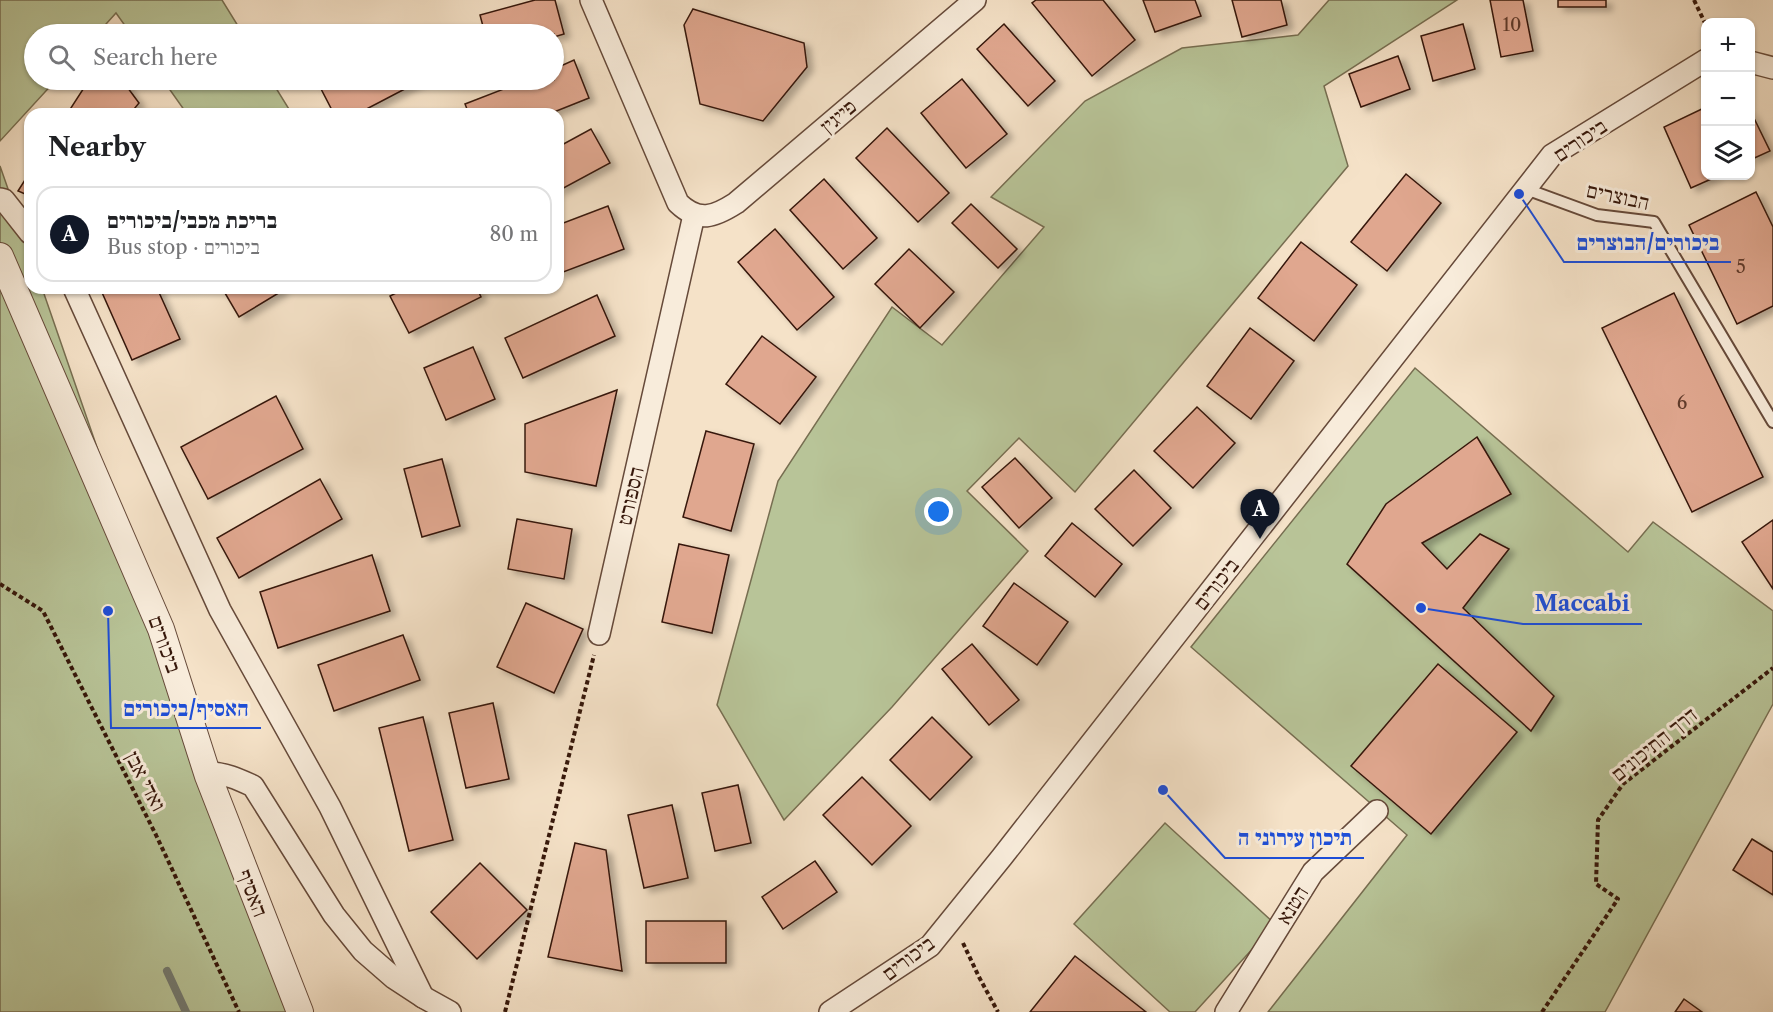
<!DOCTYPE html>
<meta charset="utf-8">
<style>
:root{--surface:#fff;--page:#f2f2f2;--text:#202124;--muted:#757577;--line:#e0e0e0;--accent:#111827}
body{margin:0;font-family:"Libre Caslon Text","Frank Ruhl Libre",serif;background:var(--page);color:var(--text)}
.controls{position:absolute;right:18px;top:18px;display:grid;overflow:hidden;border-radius:12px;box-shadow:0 2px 4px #0004}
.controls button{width:54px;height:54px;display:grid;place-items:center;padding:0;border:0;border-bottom:2px solid var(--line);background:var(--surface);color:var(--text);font:30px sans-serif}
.you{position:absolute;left:939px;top:512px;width:21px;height:21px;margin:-15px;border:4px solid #fff;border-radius:50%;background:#1a73e8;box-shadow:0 0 0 9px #1a73e833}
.badge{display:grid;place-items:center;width:39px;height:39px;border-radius:50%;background:var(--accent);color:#fff;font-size:20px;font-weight:700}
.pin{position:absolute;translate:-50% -50px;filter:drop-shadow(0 2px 3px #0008)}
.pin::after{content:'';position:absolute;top:32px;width:21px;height:18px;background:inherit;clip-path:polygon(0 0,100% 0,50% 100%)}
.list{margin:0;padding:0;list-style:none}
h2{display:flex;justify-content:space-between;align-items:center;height:78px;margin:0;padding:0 24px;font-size:26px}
h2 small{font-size:20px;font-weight:400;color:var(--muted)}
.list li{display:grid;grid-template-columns:39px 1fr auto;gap:18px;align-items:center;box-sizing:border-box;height:96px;margin:0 12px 12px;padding:0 12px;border:2px solid var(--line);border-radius:18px}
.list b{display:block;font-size:22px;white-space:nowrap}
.list p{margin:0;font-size:20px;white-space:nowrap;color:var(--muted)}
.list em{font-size:20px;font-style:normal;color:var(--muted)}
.icon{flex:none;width:33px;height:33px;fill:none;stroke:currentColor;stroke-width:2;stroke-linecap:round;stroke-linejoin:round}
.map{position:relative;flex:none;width:1773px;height:1012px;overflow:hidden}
.search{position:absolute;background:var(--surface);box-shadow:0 2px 4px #0004;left:24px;top:24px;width:540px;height:66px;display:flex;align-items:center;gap:15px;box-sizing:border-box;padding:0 21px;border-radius:33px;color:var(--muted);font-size:22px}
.panel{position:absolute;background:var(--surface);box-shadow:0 2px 4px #0004;left:24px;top:108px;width:540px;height:186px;border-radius:18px}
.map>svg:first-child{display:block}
.green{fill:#b8c498;stroke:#776e51;stroke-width:1.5}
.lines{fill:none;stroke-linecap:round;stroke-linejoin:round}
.stream{stroke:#737b72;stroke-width:8}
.building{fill:#e0a78f;stroke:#36170a;stroke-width:1.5;filter:url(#shadow)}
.service-casing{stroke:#664a3a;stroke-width:14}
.minor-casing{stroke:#664a3a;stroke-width:24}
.tertiary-casing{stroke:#664a3a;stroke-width:28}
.path{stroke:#36170a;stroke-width:4;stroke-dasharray:4.5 3;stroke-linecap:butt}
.service{stroke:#f8ecdb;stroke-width:10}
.minor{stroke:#f8ecdb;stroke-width:21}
.tertiary{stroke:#f8ecdb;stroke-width:26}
.labels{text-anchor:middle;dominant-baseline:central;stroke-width:6;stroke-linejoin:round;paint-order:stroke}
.number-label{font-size:18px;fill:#603b2b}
.street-label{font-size:21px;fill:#36170a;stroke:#f8ecdb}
.leader{fill:none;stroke:#1d4ed8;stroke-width:2}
.callout-dot{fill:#1d4ed8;stroke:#f8ecdb;stroke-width:2}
.callout-label{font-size:22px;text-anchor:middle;font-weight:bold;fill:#1d4ed8;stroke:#f8ecdb;stroke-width:6;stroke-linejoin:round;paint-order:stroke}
</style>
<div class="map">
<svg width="1773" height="1012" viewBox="0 0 1773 1012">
<defs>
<filter id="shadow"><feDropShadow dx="6" dy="4" stdDeviation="3" flood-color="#0004"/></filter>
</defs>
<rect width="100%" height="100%" fill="#f5e2c8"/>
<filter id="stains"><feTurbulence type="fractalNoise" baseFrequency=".00333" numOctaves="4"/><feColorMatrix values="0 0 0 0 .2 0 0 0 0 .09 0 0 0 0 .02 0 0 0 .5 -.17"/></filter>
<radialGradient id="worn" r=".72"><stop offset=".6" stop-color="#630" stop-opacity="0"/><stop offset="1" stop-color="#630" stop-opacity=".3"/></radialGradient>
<g class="green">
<polygon points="0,0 222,0 243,34 131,34 116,13 97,34 34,34 34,80 56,80 0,141"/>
<polygon points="1329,0 1457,0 1324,86 1348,166 1075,492 1019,438 967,491 1028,551 892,707 784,820 717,705 778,481 892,307 942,345 1044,227 991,197 1085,101 1182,48 1298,35"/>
<polygon points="163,80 271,80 292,114 187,114"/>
<polygon points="0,166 30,252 30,288 42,288 292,1012 0,1012"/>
<polygon points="1415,368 1628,552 1653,522 1773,611 1773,704 1605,1012 1268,1012 1407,835 1191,647"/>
<polygon points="1165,823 1275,924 1195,1012 1170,1012 1074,924"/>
</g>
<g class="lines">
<polyline class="stream" points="167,971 186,1012"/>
</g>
<g class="building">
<polygon points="535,0 555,0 564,34 554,37 554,34 485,34 480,15"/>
<polygon points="1036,0 1103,0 1135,40 1092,76 1032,3"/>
<polygon points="1143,0 1195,0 1201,16 1155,32"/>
<polygon points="1232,0 1281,0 1287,25 1242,37"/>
<polygon points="1490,0 1523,0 1533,51 1501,57"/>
<rect x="1558" y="0" width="48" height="7"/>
<polygon points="693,9 804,43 807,67 763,121 700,104 684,25"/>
<polygon points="1004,24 1055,81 1028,106 977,49"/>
<polygon points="1463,24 1475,69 1433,81 1421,36"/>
<polygon points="1398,56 1410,89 1361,107 1349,74"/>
<polygon points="574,60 589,98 549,114 469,114 465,104 527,80 554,80 554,69"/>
<polygon points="962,79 1007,134 966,168 921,113"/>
<polygon points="89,80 122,80 139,103 130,114 67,114"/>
<polygon points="324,80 422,80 357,114 334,114 318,83"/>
<polygon points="1706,107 1706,176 1718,176 1691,188 1664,127"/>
<polygon points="1750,110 1770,151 1750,160"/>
<polygon points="887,128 949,193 918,222 856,158"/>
<polygon points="591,129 610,163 558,191 558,147"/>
<polygon points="30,172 30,196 18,191"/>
<polygon points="1406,174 1441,203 1387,271 1351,242"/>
<polygon points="824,179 877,238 843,269 790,210"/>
<polygon points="1756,192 1773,227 1773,306 1737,324 1689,225"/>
<polygon points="971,204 1017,249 998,268 952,223"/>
<polygon points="608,206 624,249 558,274 558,225"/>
<polygon points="775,229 834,297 797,330 738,262"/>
<polygon points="1301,242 1357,285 1314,341 1258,298"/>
<polygon points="909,249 954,292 920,328 875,284"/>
<polygon points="100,288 157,288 180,339 132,360"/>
<polygon points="222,288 280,288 282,291 239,317"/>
<polygon points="406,288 477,288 481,297 409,333 390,296"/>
<polygon points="1674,293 1763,477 1692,512 1602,328"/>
<polygon points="597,295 615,336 523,378 505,338"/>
<polygon points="1250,328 1294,361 1251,419 1207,386"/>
<polygon points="762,336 816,377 780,424 726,384"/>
<polygon points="473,347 495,399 446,420 424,368"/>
<polygon points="617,390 596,486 525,472 525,424"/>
<polygon points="276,396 303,449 208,499 181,447"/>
<polygon points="1197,407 1235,443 1193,488 1154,451"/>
<polygon points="706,431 754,444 731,531 683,517"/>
<polygon points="1477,437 1511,494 1422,543 1447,569 1480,534 1509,549 1463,608 1554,696 1531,731 1347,564 1386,504"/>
<polygon points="1015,458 1052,498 1019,528 982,487"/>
<polygon points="442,459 460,526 422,537 404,469"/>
<polygon points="1134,470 1171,508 1133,546 1095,509"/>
<polygon points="320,479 342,519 239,578 217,538"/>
<polygon points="517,519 572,529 564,579 508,569"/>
<polygon points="1773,520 1773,589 1742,542"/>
<polygon points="1072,523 1122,564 1095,597 1045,556"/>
<polygon points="679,544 729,555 712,633 662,622"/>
<polygon points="372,555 390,611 278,648 260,592"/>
<polygon points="1014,583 1068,622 1037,665 983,626"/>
<polygon points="526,603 583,629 554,693 497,667"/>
<polygon points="403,635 420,680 334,711 318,665"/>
<polygon points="972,644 1019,700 989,725 942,669"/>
<polygon points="1438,664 1517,732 1431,834 1351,766"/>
<polygon points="493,703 509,779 466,788 449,713"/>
<polygon points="423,717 453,840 409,851 379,728"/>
<polygon points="932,717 972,757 930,800 890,760"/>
<polygon points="862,777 911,826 872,865 823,815"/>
<polygon points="738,785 751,843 715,851 702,793"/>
<polygon points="672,805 688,878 644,888 628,815"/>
<polygon points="1752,839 1773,852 1773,895 1733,870"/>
<polygon points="575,843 606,850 622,971 548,957"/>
<polygon points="815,861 837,892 783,929 762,897"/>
<polygon points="480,863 527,910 477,959 431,912"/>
<rect x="646" y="921" width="80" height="42"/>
<polygon points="1075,956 1146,1012 1030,1012"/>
<polygon points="1684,999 1702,1012 1675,1012"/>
</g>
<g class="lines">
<defs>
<polyline id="service" points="1526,189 1597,215 1654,222 1773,422"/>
<g id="minor">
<path d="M591 0 678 203C699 223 714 217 736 203L975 0"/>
<polyline points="1750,62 1773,68"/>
<polyline points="0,199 4,200 30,233"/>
<polyline points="74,288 220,610 330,807 423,997"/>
<polyline points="599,634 694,215"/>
<path d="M208 773C225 773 238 779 253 786L334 915 363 951 394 978 423 997 450 1012"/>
<polyline points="830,1012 930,946 1002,857 1552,155 1706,60"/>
<polyline points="1226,1012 1313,872 1377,811"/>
</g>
<polyline id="tertiary" points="0,256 161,629 208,776 300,1012"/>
</defs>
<use href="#service" class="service-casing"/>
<use href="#minor" class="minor-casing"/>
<use href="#tertiary" class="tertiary-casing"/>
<g class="path">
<polyline points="1694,0 1706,25"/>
<polyline points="0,584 43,611 156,835 239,1012"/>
<polyline points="963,943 979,977 998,1012"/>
<polyline points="505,1012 594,655"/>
<polyline points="1542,1012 1618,899 1596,884 1598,820 1623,784 1773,668"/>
</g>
<use href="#service" class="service"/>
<use href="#minor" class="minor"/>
<use href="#tertiary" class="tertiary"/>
</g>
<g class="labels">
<g class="number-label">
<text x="1512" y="25">10</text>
<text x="1741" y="267">5</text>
<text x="1682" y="403">6</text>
</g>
<g class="street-label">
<text transform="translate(838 116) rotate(-40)">פייגין</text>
<text transform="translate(1580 140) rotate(-34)">ביכורים</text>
<text transform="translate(1618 196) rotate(12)">הבוצרים</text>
<text transform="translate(630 496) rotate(-77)">הספורט</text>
<text transform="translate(1216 584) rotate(-52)">ביכורים</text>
<text transform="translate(165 644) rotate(70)">ביכורים</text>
<text transform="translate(1654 744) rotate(-39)">דרך התיכונים</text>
<text transform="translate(146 781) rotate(63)">ואדי אבן</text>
<text transform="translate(253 893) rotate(69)">האסיף</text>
<text transform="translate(1292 905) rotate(-58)">הטנא</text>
<text transform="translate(908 958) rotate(-37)">ביכורים</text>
</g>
</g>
<path class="leader" d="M1519 194L1564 262H1731M1421 608L1523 624H1642M108 611L111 728H261M1163 790L1225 858H1364"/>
<g class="callout-dot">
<circle cx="1519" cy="194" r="6"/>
<circle cx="1421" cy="608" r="6"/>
<circle cx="108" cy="611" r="6"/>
<circle cx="1163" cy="790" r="6"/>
</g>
<g class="callout-label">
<text x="1648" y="250">ביכורים/הבוצרים</text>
<text x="1582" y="611">Maccabi</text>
<text x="186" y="716">האסיף/ביכורים</text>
<text x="1295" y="845">תיכון עירוני ה</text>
</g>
<rect width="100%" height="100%" filter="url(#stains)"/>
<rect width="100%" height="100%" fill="url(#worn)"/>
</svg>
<div class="controls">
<button>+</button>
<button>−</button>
<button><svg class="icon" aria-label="layers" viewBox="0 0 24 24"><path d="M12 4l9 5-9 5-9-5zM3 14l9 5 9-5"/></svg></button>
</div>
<div class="you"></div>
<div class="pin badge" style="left:1260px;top:539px">A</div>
<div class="search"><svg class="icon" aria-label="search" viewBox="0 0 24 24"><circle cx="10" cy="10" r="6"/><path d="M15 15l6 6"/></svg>Search here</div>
<section class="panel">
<h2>Nearby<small></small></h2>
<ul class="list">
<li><span class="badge">A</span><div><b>בריכת מכבי/ביכורים</b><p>Bus stop · ביכורים</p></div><em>80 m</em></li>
</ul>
</section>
</div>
